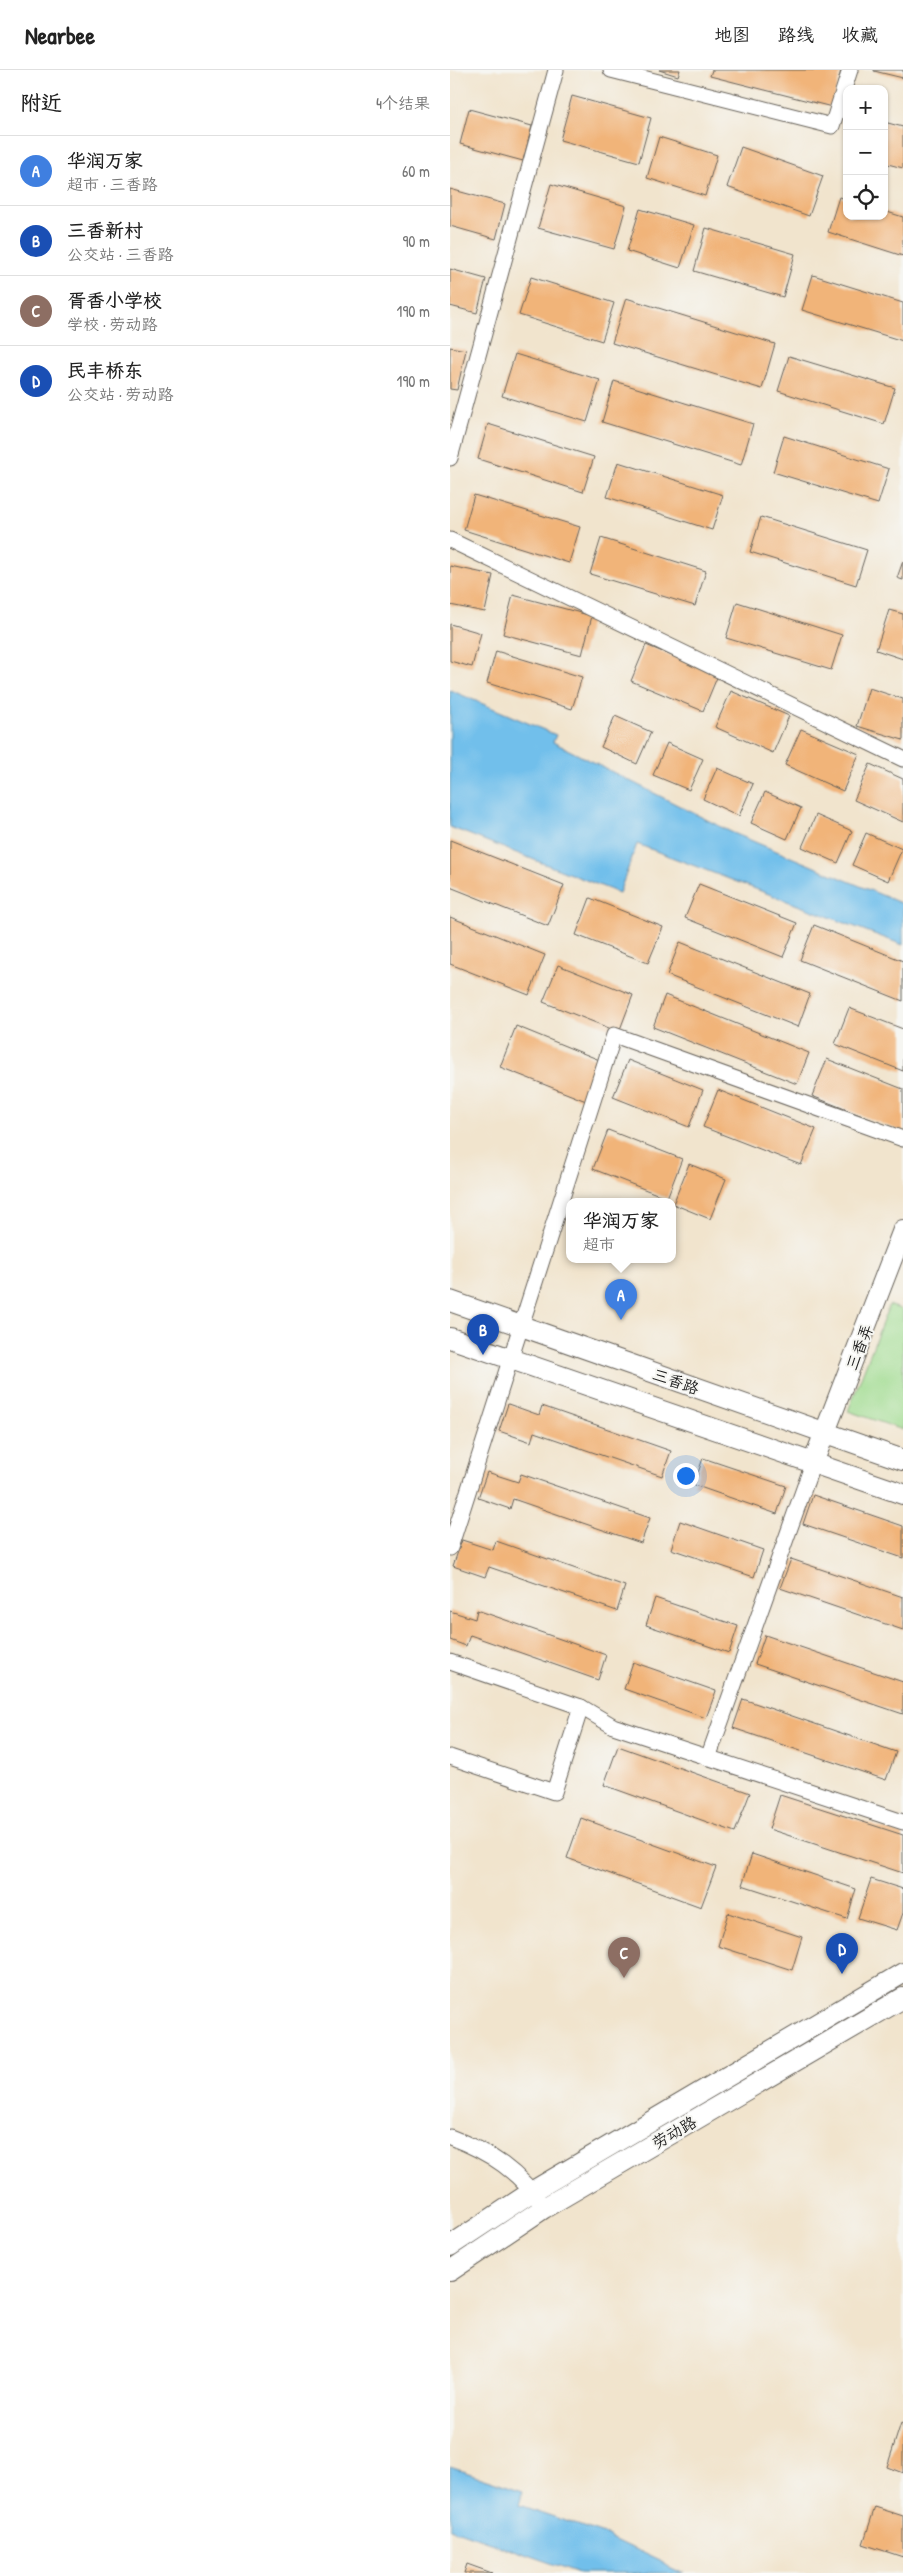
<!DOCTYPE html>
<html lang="zh">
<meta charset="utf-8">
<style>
:root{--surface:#fff;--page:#f2f2f2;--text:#222;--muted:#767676;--line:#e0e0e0;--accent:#d93025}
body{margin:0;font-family:"Patrick Hand","LXGW WenKai TC",sans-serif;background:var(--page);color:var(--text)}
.controls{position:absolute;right:15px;top:15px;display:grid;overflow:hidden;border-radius:10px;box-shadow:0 1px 4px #0004}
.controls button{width:45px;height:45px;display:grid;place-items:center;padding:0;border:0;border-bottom:1px solid var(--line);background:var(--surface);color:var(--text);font:25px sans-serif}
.you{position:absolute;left:235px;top:1405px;width:18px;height:18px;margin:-12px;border:4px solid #fff;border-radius:50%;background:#1a73e8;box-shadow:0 0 0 8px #1a73e833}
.badge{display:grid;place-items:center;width:32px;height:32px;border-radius:50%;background:var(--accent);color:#fff;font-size:16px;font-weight:700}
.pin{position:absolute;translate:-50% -41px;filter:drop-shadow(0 1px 2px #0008)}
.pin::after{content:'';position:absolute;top:26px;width:18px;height:15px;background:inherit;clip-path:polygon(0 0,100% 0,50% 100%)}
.popup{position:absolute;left:116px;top:1128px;width:110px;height:65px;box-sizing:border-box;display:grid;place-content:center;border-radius:10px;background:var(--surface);filter:drop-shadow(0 1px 4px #0005);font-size:16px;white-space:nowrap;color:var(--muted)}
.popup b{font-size:19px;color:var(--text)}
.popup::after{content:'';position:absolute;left:50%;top:100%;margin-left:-10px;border:10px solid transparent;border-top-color:var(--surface)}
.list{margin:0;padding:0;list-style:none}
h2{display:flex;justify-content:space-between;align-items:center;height:65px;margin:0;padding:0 20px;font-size:21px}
h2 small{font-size:16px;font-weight:400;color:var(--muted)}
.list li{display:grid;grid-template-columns:32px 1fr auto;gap:15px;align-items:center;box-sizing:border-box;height:70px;padding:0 20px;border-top:1px solid var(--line)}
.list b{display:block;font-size:19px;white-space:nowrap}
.list p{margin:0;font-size:16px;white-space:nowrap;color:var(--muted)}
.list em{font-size:16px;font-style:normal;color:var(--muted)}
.icon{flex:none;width:28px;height:28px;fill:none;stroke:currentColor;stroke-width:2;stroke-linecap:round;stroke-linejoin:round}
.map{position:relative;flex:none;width:453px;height:2503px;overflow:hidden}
header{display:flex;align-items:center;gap:30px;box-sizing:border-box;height:70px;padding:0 25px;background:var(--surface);border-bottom:1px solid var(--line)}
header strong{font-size:24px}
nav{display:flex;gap:28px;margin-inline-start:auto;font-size:18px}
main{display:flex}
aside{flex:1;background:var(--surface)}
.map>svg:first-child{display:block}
.green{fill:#9fdb8e;stroke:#5e7c55}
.water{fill:#71bfeb;stroke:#466e84}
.building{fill:#f1b479}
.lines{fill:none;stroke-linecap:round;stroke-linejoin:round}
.street-casing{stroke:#67625a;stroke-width:17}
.secondary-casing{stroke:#67625a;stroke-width:22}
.street{stroke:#fff;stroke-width:15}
.secondary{stroke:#fff;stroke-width:20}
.labels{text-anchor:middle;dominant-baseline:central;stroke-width:4;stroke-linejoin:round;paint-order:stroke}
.street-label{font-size:16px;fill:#1c1c1c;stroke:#f6f6f2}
</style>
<header>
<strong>Nearbee</strong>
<nav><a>地图</a><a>路线</a><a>收藏</a></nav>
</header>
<main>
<aside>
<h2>附近<small>4个结果</small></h2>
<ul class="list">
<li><span class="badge" style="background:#3f7fe0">A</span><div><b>华润万家</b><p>超市 · 三香路</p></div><em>60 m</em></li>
<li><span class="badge" style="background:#1a4fb4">B</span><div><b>三香新村</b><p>公交站 · 三香路</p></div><em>90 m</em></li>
<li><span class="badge" style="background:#8d6e63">C</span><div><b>胥香小学校</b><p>学校 · 劳动路</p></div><em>190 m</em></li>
<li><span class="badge" style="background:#1a4fb4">D</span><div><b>民丰桥东</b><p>公交站 · 劳动路</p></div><em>190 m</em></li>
</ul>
</aside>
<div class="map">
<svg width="453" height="2503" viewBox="0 0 453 2503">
<rect width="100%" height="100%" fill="#f6f6f2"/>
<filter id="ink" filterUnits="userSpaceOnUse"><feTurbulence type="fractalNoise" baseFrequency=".02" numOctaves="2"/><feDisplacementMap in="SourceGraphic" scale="10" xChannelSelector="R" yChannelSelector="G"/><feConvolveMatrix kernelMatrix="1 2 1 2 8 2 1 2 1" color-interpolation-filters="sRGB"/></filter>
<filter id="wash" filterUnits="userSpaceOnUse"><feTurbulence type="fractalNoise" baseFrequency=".0096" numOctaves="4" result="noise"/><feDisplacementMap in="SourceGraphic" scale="20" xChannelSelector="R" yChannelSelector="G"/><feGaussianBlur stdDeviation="1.12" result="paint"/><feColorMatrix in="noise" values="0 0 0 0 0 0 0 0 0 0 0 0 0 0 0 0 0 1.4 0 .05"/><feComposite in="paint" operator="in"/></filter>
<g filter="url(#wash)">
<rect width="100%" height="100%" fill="#f1e4cd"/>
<polygon class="green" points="439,1235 453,1240 453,1360 398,1341"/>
<g class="water">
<polygon points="0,620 106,665 103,672 281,762 453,834 453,875 187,774 169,823 0,757"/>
<polygon points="0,2397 73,2421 69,2435 151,2463 234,2503 129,2503 0,2458"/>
</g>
<g id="blocks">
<g class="building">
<polygon points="209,0 230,0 228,6"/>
<polygon points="262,0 391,0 382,37 260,6"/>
<polygon points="424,0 453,0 453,8 424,1"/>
<polygon points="122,26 201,48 189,92 110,70"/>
<polygon points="19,39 82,56 73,91 10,74"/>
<polygon points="434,52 453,57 453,98 434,93"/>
<polygon points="209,67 267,85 255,126 197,108"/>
<polygon points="291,77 373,106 359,146 277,117"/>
<polygon points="101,114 176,136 164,179 88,158"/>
<polygon points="0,119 55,134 46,169 0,156"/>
<polygon points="389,127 397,129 397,146 434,146 434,141 453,147 453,186 378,162"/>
<polygon points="190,139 244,155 230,198 177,181"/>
<polygon points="256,158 345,184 333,227 244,201"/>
<polygon points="0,199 36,209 27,243 0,236"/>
<polygon points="363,205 453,233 453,271 352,240"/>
<polygon points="81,207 164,233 152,271 69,245"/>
<polygon points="176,228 325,274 312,319 162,273"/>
<polygon points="0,277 16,280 7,320 0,319"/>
<polygon points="65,284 150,310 137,352 52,326"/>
<polygon points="339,286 445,318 434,354 328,321"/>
<polygon points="164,311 303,354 291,395 152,352"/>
<polygon points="38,354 144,387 133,422 28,389"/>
<polygon points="334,366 439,399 428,434 323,402"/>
<polygon points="168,392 273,425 262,460 157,427"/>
<polygon points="24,425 130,457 119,493 14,460"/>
<polygon points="311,447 417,480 406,515 300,482"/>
<polygon points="151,468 256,501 245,536 140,504"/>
<polygon points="453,491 453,510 447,508"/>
<polygon points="0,496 43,505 35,542 0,535"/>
<polygon points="63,525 142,546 132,585 53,564"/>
<polygon points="287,532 392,565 381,600 276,568"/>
<polygon points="439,540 453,544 453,589 426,580"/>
<polygon points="0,554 31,563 22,597 0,591"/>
<polygon points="196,575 268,605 253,641 181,611"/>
<polygon points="46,581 132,607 122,639 37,613"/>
<polygon points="419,618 453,629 453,670 407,656"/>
<polygon points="281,621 339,646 323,683 265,657"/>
<polygon points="165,646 201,662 187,694 151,677"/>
<polygon points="351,659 409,684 393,721 335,695"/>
<polygon points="217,673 253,689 239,720 203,705"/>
<polygon points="420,694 453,709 453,752 404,730"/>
<polygon points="267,698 303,714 289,746 253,729"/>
<polygon points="315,722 351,738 337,769 301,753"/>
<polygon points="366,745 402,761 388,793 352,777"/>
<polygon points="416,763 452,779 438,811 402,795"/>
<polygon points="0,770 114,815 98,856 0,817"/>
<polygon points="249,814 347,853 333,887 235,848"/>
<polygon points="140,828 213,857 198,893 126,865"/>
<polygon points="0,847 95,885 79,925 0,894"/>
<polygon points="364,855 453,891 453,931 350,890"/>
<polygon points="230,872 360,924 348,957 217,905"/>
<polygon points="108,895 183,925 169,962 93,932"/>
<polygon points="215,925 359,983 347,1014 203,957"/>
<polygon points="399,938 453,959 453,1001 385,974"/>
<polygon points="66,956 152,991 136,1031 50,997"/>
<polygon points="377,989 453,1019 453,1062 362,1026"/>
<polygon points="178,990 253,1020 239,1057 163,1027"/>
<polygon points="268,1020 366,1059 351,1095 253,1057"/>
<polygon points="158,1060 232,1089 217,1128 143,1099"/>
<polygon points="239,1094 276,1109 260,1149 223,1134"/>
<polygon points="58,1334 89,1345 92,1336 221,1381 212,1406 84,1362 81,1372 49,1361"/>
<polygon points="253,1388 336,1416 327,1444 244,1415"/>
<polygon points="37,1402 68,1412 71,1404 200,1448 191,1473 63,1429 60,1439 28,1428"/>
<polygon points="363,1425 453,1456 453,1488 353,1454"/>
<polygon points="230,1451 313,1480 304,1507 221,1479"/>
<polygon points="12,1470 43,1480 46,1471 175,1516 167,1541 39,1497 35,1507 3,1496"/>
<polygon points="341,1489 453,1527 453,1560 330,1518"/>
<polygon points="205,1528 288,1556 279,1583 196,1555"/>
<polygon points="27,1540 156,1585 148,1610 20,1565 16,1576 0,1570 0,1541 25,1549"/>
<polygon points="315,1565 453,1612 453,1644 305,1594"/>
<polygon points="183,1592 266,1621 256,1648 174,1619"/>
<polygon points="293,1629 446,1682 436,1710 283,1658"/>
<polygon points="168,1676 300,1723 285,1762 154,1715"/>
<polygon points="330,1725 453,1765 453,1803 319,1759"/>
<polygon points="131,1748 266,1797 251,1837 117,1788"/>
<polygon points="302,1784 406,1819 397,1849 292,1815"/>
<polygon points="421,1809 453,1819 453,1843 447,1860 408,1848"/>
<polygon points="278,1843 352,1867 342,1900 268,1876"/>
<polygon points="451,2353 453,2354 453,2403 437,2397"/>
<polygon points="425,2437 453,2446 453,2487 413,2474"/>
<polygon points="17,2494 42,2503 14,2503"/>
</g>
</g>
</g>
<g filter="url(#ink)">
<use href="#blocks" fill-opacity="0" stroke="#67625a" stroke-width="1"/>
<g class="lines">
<defs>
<g id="street">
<polyline points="161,0 382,56 400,0"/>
<polyline points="0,388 106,0"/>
<polyline points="0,470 453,689"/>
<polyline points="0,1478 164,965 453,1069"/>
<polyline points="0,1592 131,1637 163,1656 453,1752"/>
<polyline points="0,1687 104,1722 131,1637"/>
<polyline points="258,1688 363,1393"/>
<path d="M0 2067C40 2082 70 2102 94 2138"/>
</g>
<g id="secondary">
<polyline points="0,1231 453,1390"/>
<polyline points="0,1268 453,1424"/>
<polyline points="363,1393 453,1160"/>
<polyline points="0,2176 83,2121 453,1903"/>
<polyline points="0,2201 94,2138 453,1928"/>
</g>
</defs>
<use href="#street" class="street-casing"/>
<use href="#secondary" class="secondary-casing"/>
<use href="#street" class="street"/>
<use href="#secondary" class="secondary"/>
</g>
</g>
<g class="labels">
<g class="street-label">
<text transform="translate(409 1277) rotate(-69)">三香弄</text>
<text transform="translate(226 1311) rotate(19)">三香路</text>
<text transform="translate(224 2062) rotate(-30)">劳动路</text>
</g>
</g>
</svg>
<div class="controls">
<button>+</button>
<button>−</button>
<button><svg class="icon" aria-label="locate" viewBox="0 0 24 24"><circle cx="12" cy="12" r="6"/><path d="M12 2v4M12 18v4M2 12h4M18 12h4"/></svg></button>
</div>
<div class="you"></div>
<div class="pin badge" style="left:171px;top:1250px;background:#3f7fe0">A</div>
<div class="popup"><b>华润万家</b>超市</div>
<div class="pin badge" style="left:33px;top:1285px;background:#1a4fb4">B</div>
<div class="pin badge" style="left:174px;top:1908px;background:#8d6e63">C</div>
<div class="pin badge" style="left:392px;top:1904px;background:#1a4fb4">D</div>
</div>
</main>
